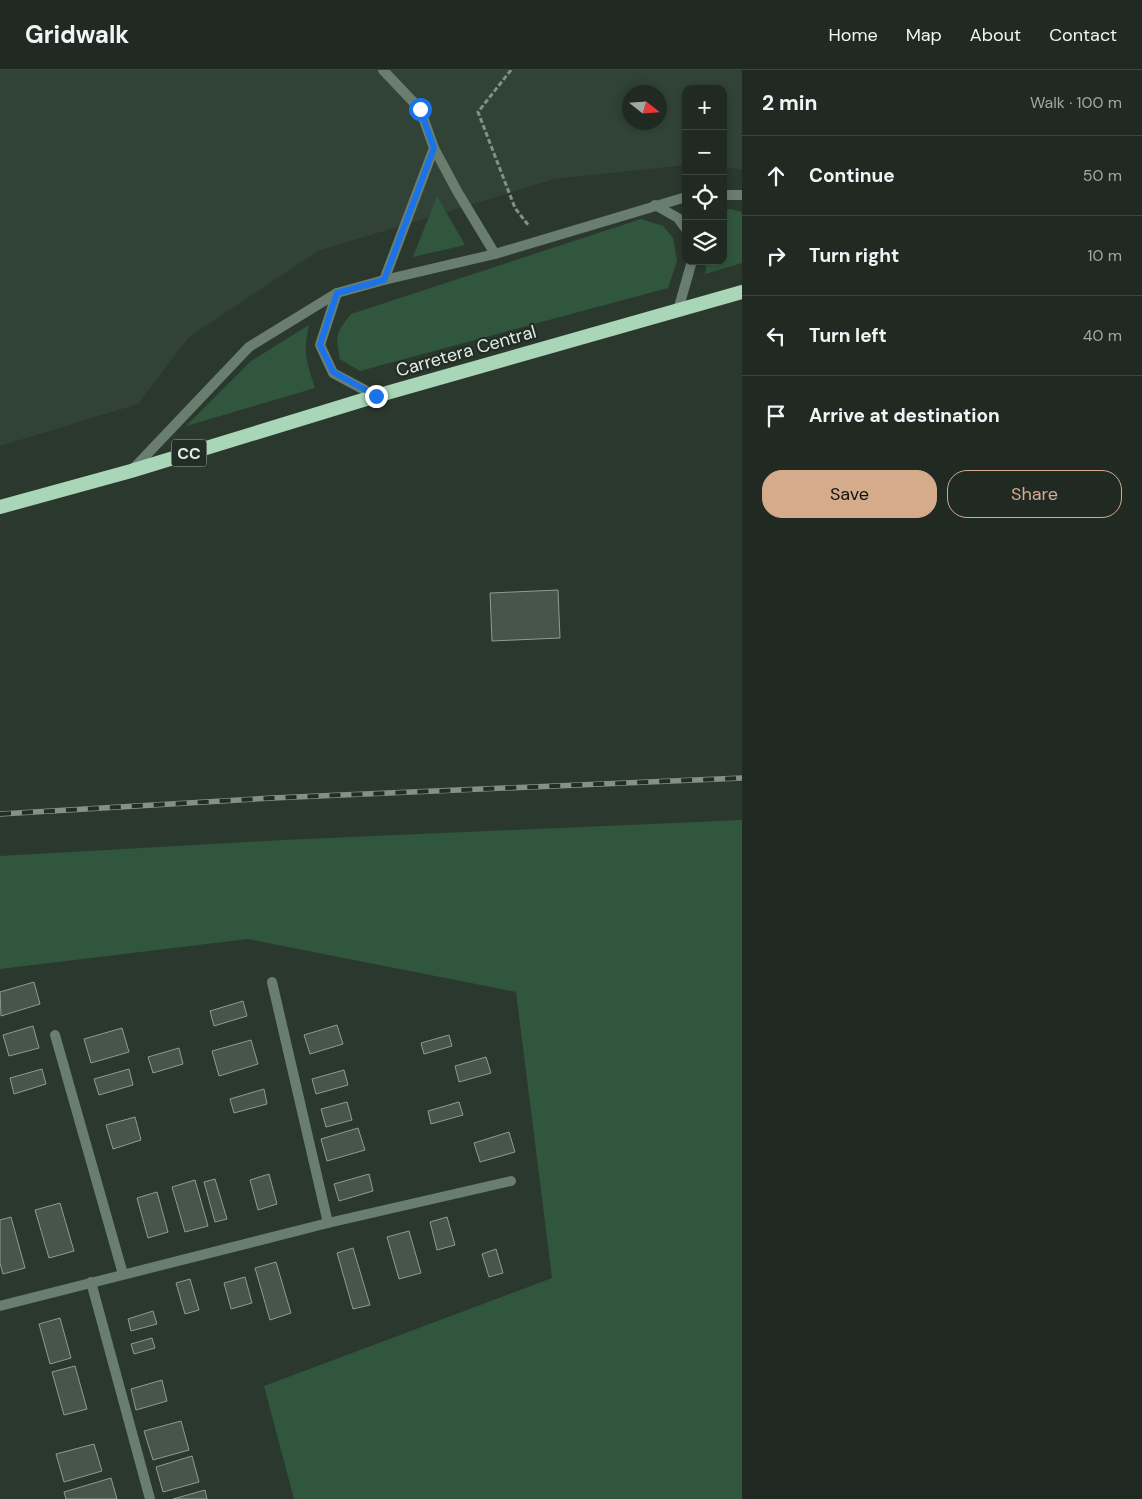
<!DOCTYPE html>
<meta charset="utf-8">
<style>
:root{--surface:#202a22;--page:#2d362f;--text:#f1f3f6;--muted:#a2a7a5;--line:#3d4640;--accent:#d6ab8b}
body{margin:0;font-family:"DM Sans",sans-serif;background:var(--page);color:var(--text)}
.controls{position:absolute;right:15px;top:15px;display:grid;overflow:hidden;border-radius:10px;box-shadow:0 2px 8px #0003}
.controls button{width:45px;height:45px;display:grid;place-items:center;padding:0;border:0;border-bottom:1px solid var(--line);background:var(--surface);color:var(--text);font:25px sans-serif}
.compass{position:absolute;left:622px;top:15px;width:45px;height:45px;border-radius:50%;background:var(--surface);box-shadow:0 2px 8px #0003;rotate:107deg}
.stop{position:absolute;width:15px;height:15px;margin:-11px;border:4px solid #1a73e8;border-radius:50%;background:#fff}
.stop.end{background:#1a73e8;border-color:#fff;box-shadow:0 1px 5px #0008}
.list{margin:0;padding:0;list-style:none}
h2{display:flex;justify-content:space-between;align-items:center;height:65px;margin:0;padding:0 20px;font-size:21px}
h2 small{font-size:16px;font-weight:400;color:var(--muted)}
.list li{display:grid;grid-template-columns:32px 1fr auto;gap:15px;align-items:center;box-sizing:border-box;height:80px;padding:0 20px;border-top:1px solid var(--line)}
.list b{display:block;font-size:19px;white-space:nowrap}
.list em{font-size:16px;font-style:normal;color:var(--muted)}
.actions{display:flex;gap:10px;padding:15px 20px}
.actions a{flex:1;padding:11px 0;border:1px solid var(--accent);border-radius:20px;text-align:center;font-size:18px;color:var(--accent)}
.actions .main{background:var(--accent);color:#111}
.icon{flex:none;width:28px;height:28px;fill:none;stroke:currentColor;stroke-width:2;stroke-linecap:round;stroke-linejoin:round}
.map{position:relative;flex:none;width:742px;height:1429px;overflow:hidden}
header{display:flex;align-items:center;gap:30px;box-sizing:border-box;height:70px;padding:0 25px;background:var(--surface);border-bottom:1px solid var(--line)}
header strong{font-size:24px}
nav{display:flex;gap:28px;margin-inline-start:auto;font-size:18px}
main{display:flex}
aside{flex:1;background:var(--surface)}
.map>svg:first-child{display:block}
.built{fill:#304336;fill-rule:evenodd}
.green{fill:#30563d}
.building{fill:#47554b;stroke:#8d9d92}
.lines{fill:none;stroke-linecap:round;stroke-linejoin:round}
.path{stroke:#848f86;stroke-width:3;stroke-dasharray:5 2.5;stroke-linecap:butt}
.service{stroke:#6a7e70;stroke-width:10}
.minor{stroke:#6a7e70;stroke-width:10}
.trunk{stroke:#a8d6b6;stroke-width:14}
.rail-casing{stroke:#869088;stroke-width:5.5}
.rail{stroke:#212d25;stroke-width:4;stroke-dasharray:11;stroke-linecap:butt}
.route{stroke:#1a73e8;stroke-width:6}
.labels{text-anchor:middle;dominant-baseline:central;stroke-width:4.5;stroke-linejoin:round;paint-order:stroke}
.shield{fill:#212d25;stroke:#a9b2ab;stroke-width:1}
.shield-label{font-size:16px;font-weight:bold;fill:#e3ebe5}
.street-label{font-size:18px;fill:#e3ebe5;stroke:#212d25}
</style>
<header>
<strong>Gridwalk</strong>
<nav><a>Home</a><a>Map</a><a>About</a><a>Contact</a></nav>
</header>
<main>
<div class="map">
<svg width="742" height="1429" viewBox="0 0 742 1429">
<rect width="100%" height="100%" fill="#2b382e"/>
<path class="built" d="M0 0H742V100L723 97V19H686V95L555 109 318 181 189 267 138 334 0 376ZM630 22H660V52H630Z"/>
<g class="green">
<polygon points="437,126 465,175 413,187"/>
<polygon points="730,139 742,142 742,193 705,204 707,191 723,191 723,140"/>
<path d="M641 149 663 156 673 168 677 191 668 218 360 301 340 289C335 266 336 262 351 244Z"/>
<path d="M309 255C303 284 306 290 315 318L186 356 251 291Z"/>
<polygon points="742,750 742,1429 294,1429 264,1316 552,1208 516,922 248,869 0,899 0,786 283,770"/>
</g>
<g class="building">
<polygon points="558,520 560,568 492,571 490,523"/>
<polygon points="34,912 40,934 1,946 0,922"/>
<polygon points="243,931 247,946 214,956 210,941"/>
<polygon points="337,955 343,974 310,984 304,965"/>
<polygon points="33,956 39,978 9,986 3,965"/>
<polygon points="122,958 129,982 91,993 84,969"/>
<polygon points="449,965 452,976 424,984 421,973"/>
<polygon points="251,970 258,994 219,1006 212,981"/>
<polygon points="179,978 183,994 153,1003 148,987"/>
<polygon points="486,987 491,1003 459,1012 455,996"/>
<polygon points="42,999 46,1014 14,1024 10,1008"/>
<polygon points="129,999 133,1015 99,1025 94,1009"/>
<polygon points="344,1000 348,1015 316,1024 312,1009"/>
<polygon points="264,1019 267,1034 234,1043 230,1029"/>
<polygon points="347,1032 352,1050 326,1057 321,1039"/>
<polygon points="459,1032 463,1045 431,1054 428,1041"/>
<polygon points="135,1047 141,1070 113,1079 106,1055"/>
<polygon points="358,1058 365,1080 327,1091 321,1069"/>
<polygon points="509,1062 515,1082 480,1092 474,1073"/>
<polygon points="269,1104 277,1134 258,1140 250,1110"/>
<polygon points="369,1104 373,1121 339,1131 334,1114"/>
<polygon points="215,1109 227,1149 215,1152 204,1112"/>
<polygon points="195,1110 208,1156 185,1162 172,1117"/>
<polygon points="157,1122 168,1162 148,1168 137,1128"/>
<polygon points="60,1133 74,1181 49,1188 35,1140"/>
<polygon points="11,1147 25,1198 3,1204 0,1193 0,1150"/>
<polygon points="447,1147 455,1175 437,1180 430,1152"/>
<polygon points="409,1161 421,1203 399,1209 387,1167"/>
<polygon points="353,1178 370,1235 353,1239 337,1183"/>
<polygon points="496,1179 503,1203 489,1207 482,1184"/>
<polygon points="276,1192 291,1243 270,1250 255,1198"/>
<polygon points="245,1207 252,1233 231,1239 224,1213"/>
<polygon points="190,1209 199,1240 185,1244 176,1213"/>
<polygon points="153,1241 157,1254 131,1261 128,1249"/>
<polygon points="60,1248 71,1288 50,1294 39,1254"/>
<polygon points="152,1268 155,1278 134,1284 131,1274"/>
<polygon points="75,1296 87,1339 64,1345 52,1302"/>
<polygon points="162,1310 167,1331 136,1340 131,1319"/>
<polygon points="181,1351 189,1380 153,1390 144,1361"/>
<polygon points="94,1374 102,1401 64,1412 56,1384"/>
<polygon points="192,1386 199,1412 163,1422 156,1397"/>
<polygon points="111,1408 117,1429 66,1429 64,1422"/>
<polygon points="205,1420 207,1429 173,1429"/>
</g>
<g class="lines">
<polyline class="path" points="511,0 478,42 515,138 529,156"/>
<g class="service">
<polyline points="383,0 420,39 434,78 384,210"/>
<polyline points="434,78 457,121 495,184"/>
<polyline points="723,125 742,125"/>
<polyline points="655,135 678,148 686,159"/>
<polyline points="337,223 320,275 333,303 376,326"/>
<polyline points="678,240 692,191"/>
<polyline points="133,399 249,277 337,223 384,210 495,184 686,127"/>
</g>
<g class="minor">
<polyline points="272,912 328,1153"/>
<polyline points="55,965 123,1204"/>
<polyline points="91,1212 150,1429"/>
<polyline points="0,1236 328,1153 511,1111"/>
</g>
<polyline class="trunk" points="0,437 131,401 376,326 742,222"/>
<defs>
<polyline id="rail" points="0,744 272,728 742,708"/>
</defs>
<use href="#rail" class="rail-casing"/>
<use href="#rail" class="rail"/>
</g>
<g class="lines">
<polyline class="route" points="376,326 333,302 320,275 337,223 384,210 434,78 420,39"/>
</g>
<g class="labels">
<rect class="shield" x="171.5" y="369.5" width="35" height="27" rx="4"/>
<g class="shield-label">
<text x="189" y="383">CC</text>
</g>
<g class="street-label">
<text transform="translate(466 281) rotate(-16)">Carretera Central</text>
</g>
</g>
</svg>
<div class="controls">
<button>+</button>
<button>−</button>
<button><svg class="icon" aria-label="locate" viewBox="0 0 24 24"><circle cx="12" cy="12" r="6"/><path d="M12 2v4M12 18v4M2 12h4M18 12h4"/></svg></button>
<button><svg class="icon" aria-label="layers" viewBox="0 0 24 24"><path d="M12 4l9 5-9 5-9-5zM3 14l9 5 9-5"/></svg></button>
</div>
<svg class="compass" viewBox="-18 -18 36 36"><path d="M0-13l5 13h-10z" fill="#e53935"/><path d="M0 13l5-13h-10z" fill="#a2a7a5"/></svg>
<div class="stop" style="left:420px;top:39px"></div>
<div class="stop end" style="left:376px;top:326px"></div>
</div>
<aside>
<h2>2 min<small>Walk · 100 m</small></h2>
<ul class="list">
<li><svg class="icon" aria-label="ahead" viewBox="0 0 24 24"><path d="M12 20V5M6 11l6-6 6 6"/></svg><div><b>Continue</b></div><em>50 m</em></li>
<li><svg class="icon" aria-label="right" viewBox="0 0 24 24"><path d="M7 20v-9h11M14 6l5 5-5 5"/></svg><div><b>Turn right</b></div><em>10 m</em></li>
<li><svg class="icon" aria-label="left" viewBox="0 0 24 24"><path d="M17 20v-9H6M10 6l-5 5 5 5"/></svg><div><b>Turn left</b></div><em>40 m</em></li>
<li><svg class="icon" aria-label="arrive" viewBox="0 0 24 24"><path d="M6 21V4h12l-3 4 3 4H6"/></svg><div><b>Arrive at destination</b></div></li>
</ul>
<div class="actions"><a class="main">Save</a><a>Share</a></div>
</aside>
</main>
